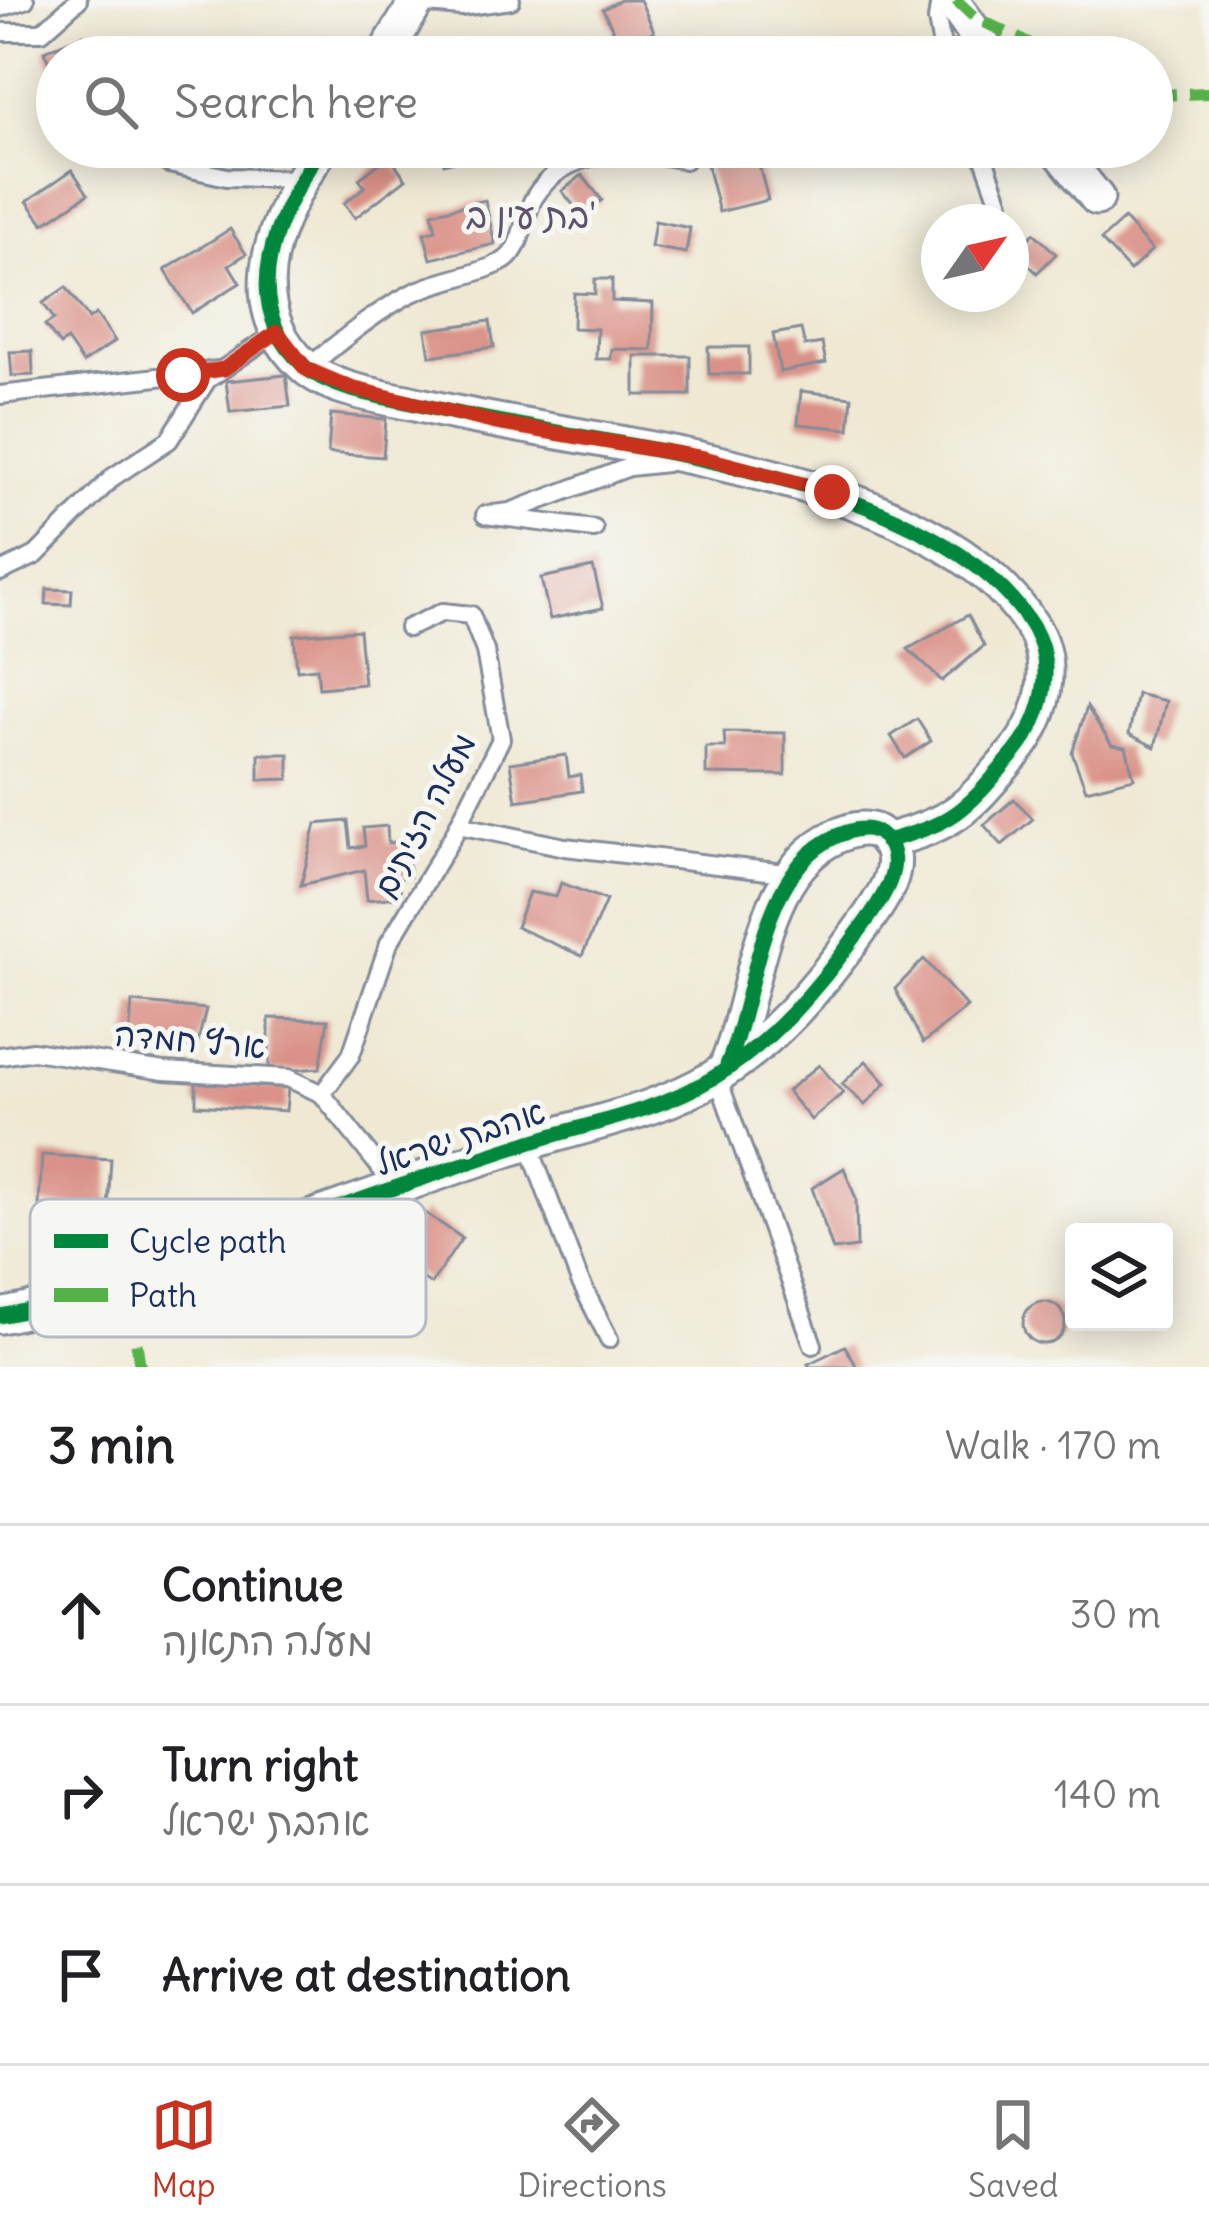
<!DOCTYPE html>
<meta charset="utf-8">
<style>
:root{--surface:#fff;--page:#f6f6f6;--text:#202124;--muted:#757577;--line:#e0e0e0;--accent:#c8321e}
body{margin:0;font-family:Delius,"Playpen Sans Hebrew",sans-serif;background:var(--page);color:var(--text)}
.controls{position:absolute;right:36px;bottom:36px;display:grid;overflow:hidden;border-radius:12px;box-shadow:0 6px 30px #0003}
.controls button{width:108px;height:108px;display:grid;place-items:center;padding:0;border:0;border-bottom:3px solid var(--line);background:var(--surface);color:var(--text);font:60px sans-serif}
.compass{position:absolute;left:921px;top:204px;width:108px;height:108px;border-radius:50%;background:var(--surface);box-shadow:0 6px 30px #0003;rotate:56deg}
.stop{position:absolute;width:36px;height:36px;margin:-27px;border:9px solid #c8321e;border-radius:50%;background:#fff}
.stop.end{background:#c8321e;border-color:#fff;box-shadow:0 3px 12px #0008}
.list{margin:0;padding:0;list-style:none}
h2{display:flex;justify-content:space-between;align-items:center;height:156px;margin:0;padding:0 48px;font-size:51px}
h2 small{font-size:39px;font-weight:400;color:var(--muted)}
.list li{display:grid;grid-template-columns:78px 1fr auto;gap:36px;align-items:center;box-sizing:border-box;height:180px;padding:0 48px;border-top:3px solid var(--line)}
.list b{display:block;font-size:45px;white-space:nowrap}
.list p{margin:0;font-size:39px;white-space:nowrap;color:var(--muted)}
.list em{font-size:39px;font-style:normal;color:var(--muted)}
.icon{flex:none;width:66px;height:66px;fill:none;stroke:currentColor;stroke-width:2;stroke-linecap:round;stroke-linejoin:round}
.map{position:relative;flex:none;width:1209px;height:1367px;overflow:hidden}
.search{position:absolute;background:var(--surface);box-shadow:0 6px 30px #0003;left:36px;right:36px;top:36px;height:132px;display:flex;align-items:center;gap:30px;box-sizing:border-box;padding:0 42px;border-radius:66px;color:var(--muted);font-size:45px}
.sheet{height:696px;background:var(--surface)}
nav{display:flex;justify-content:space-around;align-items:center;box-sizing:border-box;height:168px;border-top:3px solid var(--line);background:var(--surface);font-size:33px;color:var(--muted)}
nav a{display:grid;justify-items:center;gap:6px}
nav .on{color:var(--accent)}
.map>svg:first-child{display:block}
.building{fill:#da9288}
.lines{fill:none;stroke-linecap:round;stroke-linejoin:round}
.lane-casing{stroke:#858c99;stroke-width:22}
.street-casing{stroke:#858c99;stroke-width:39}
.lane{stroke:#fff;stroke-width:16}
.street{stroke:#fff;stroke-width:33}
.quiet{stroke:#55b248;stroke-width:12;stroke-dasharray:24 12;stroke-linecap:butt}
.cycleway-casing{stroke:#f6f6f2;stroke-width:22}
.cycleway{stroke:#00873e;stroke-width:15}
.route{stroke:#c8321e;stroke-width:15}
.labels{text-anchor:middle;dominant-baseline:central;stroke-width:10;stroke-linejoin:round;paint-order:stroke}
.street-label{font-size:33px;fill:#1b2f5e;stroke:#f6f6f2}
.neighbourhood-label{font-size:36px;fill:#5e526d;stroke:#f6f6f2}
.key{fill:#f6f6f2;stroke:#b4bac6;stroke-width:3}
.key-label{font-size:33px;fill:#1b2f5e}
</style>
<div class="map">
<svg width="1209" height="1367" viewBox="0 0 1209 1367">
<rect width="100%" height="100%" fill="#f6f6f2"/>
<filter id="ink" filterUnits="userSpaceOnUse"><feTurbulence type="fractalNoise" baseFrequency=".00833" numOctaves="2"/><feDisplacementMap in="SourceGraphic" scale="24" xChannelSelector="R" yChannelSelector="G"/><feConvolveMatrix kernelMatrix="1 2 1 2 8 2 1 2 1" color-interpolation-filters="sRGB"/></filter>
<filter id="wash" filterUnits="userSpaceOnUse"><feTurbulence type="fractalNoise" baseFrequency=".004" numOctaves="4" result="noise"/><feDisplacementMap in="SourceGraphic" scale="48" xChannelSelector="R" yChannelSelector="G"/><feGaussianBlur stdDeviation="2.7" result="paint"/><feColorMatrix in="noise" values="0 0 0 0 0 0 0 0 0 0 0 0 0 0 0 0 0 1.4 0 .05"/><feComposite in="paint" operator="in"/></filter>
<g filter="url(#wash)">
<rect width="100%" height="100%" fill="#efe9d4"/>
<g id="blocks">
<g class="building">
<polygon points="621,0 640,0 654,31 621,47 603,9"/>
<polygon points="83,35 92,57 57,57 57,81 44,51"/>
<polygon points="963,38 975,57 957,57 950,46"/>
<polygon points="439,147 500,147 500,148 444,164"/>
<polygon points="755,149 768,200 719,212 706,161"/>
<polygon points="389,156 406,179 355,218 344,203 365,187 359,179"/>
<polygon points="72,170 88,194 44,224 27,201"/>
<polygon points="582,175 602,200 582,216 562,191"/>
<polygon points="485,200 495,244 431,259 424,233 436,230 432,213"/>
<polygon points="1124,219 1152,250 1130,271 1101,240"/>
<polygon points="655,221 690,228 686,253 651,247"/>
<polygon points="230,229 246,254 229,265 240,283 192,313 165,270"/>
<polygon points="1034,233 1056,254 1037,273 1016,252"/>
<polygon points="595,279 612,279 612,301 653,303 652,350 612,349 611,359 596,359 597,329 573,328 574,293 595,294"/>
<polygon points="66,287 89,319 96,314 115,341 83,363 67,340 60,345 45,325 54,319 43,303"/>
<polygon points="490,321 494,347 430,356 426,330"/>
<polygon points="801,329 805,346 822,343 826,363 780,372 773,334"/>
<polygon points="708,347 749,347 749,374 709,374"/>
<polygon points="32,351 33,375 12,376 10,352"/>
<rect x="635" y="356" width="55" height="39"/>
<polygon points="286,375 290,406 230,412 226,381"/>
<polygon points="801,391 852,397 849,429 798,424"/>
<polygon points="331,414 386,419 383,457 328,453"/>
<polygon points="593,567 603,608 550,619 541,578"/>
<polygon points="47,589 72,590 71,605 46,604"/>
<polygon points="968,615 984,646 942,681 908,649"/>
<polygon points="359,630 364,684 319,688 317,668 297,670 294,635"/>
<polygon points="1137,694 1166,701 1155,747 1129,734"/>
<polygon points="1087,707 1112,745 1126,747 1134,778 1086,790 1072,753"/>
<polygon points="917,719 931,741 905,758 891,736"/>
<polygon points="724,732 785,733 785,775 706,774 706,747 725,747"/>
<polygon points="259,754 289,754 289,779 259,780"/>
<polygon points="566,755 569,777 580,775 582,791 516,801 510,763"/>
<polygon points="1014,799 1033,819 1002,845 984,825"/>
<polygon points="348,821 351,848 365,846 363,828 387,826 388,843 406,841 410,877 399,878 401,897 367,900 364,870 301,885 316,824"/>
<polygon points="561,883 606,900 582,956 516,927 529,892 556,897"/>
<polygon points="924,959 967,1007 923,1043 895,989"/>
<polygon points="132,1002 206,1009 196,1049 129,1039"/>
<polygon points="269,1018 328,1020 320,1068 269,1072"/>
<polygon points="866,1061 886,1083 865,1105 842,1084"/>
<polygon points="819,1065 843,1093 811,1120 787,1091"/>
<polygon points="196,1082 288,1088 286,1111 196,1105"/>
<polygon points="42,1155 111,1159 108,1209 39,1205"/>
<polygon points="844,1168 856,1199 857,1247 833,1250 812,1188"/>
<polygon points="424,1212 462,1238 431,1284 393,1258"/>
<circle cx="1044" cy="1323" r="21"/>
<polygon points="845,1346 857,1367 810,1367 808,1364"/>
</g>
</g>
</g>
<g filter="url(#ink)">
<use href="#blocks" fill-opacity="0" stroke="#858c99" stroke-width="3"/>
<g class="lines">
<defs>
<g id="lane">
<polyline points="940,0 937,20 944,57"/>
<polyline points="416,3 461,7 511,0"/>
<polyline points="0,8 25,0"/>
<polyline points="0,32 42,32 78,0"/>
<polyline points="980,147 1000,203"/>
<polyline points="169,164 227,177 300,179"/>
<path d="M306 369C340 342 373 313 412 293 440 280 474 276 500 263 523 253 522 218 534 198 565 146 634 148 685 160"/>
<polyline points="0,395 219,370"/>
<polyline points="594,529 485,515 510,512 629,467 666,463"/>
<polyline points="0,572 36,555 113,477 169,440 207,380 277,332"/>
<polyline points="458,825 565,847 793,874"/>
<polyline points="0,1056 33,1051 164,1071 288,1078 322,1094 397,1189"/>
<polyline points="717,1076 813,1345"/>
<polyline points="322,1094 351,1055 389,943 453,836 501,739 485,651 471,615 443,612 408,628"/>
<polyline points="528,1143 579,1279 609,1339"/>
</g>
<g id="street">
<polyline points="951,0 992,57"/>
<polyline points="383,57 418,0"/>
<path d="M322 147C278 212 233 302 305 367 333 392 388 397 424 406 594 447 933 467 1032 626 1057 666 1043 718 1015 752 967 808 959 822 886 841"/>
<polyline points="1056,147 1097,198"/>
<path d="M0 1316C54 1306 96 1289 148 1273 274 1233 399 1184 525 1144 588 1123 655 1113 713 1078 772 1042 819 987 859 931 876 908 913 862 881 835 872 827 858 828 847 832 758 861 758 992 727 1065"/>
</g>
</defs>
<use href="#lane" class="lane-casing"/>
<use href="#street" class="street-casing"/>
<use href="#lane" class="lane"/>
<use href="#street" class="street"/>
<g class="quiet">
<polyline points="956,0 974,17 1056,57"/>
<polyline points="1152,95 1209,93"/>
<polyline points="140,1367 131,1306 152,1272"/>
</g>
<defs>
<g id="cycleway">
<path d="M322 147C278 212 233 302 305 367 333 392 388 397 424 406 594 447 933 467 1032 626 1057 666 1043 718 1015 752 967 808 959 822 886 841"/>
<path d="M0 1316C54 1306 96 1289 148 1273 274 1233 399 1184 525 1144 588 1123 655 1113 713 1078 772 1042 819 987 859 931 876 908 913 862 881 835 872 827 858 828 847 832 758 861 758 992 727 1065"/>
</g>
</defs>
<use href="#cycleway" class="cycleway-casing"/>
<use href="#cycleway" class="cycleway"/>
</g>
</g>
<g class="lines" filter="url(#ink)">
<polyline class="route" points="183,375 224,369 277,332 306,369 351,388 496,423 704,458 832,492"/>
</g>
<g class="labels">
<g class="street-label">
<text transform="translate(424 815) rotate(-62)">מעלה הזיתים</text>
<text transform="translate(190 1040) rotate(5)">ארץ חמדה</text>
<text transform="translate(460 1137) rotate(-18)">אהבת ישראל</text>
</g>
<g class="neighbourhood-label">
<text x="531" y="215">בת עין ב'</text>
</g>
</g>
<rect x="30" y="1199" width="396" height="138" rx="18" class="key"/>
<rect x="54" y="1234" width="54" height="14" fill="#00873e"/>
<rect x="54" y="1288" width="54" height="14" fill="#55b248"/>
<g class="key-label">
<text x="129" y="1253">Cycle path</text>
<text x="129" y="1307">Path</text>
</g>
</svg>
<div class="controls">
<button><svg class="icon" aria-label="layers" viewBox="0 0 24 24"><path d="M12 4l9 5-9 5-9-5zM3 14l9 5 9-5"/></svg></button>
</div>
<svg class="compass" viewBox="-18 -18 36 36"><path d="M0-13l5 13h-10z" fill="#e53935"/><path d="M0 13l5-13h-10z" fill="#757577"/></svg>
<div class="stop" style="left:183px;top:375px"></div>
<div class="stop end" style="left:832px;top:492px"></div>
<div class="search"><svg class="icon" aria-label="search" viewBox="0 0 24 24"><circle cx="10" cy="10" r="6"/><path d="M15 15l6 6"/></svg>Search here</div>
</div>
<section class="sheet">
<h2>3 min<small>Walk · 170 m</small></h2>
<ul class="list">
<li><svg class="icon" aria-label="ahead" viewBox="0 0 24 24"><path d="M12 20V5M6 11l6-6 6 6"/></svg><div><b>Continue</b><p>מעלה התאנה</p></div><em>30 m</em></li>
<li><svg class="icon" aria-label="right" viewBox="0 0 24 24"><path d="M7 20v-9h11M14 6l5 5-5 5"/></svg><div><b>Turn right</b><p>אהבת ישראל</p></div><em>140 m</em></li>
<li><svg class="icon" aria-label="arrive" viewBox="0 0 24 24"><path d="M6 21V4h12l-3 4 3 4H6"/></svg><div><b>Arrive at destination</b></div></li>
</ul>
</section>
<nav>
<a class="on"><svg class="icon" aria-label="map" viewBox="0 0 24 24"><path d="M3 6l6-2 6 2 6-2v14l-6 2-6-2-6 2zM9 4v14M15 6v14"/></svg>Map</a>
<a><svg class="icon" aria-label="directions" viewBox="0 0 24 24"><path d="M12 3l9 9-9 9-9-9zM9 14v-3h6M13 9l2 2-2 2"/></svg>Directions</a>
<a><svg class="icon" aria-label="saved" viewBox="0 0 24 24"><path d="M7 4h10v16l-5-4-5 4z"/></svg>Saved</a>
</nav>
